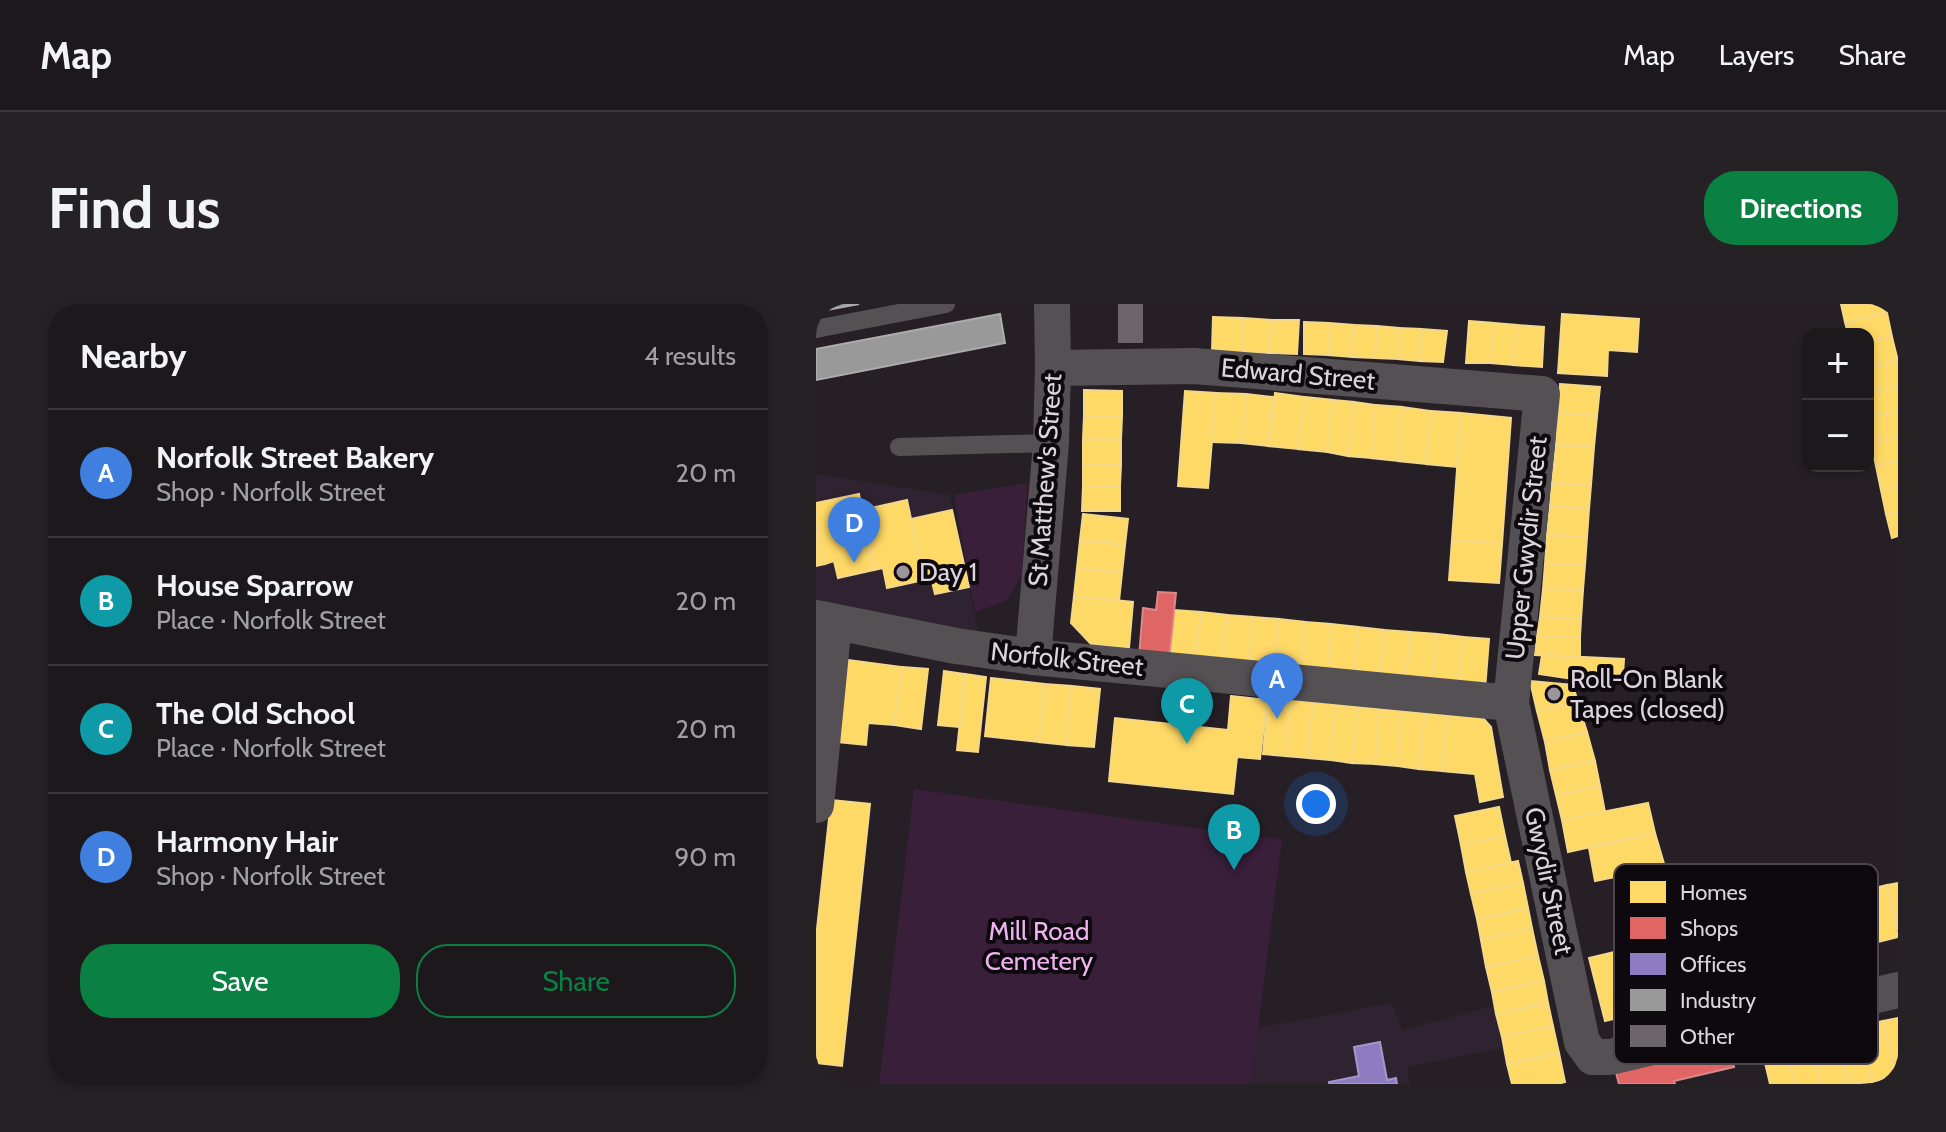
<!DOCTYPE html>
<meta charset="utf-8">
<style>
:root{--surface:#1c181c;--page:#252125;--text:#f1f3f6;--muted:#a0a0a3;--line:#3a373b;--accent:#0b8043}
body{margin:0;font-family:Cabin,sans-serif;background:var(--page);color:var(--text)}
.controls{position:absolute;right:24px;top:24px;display:grid;overflow:hidden;border-radius:16px;box-shadow:0 4px 12px #0003}
.controls button{width:72px;height:72px;display:grid;place-items:center;padding:0;border:0;border-bottom:2px solid var(--line);background:var(--surface);color:var(--text);font:40px sans-serif}
.you{position:absolute;left:500px;top:500px;width:28px;height:28px;margin:-20px;border:6px solid #fff;border-radius:50%;background:#1a73e8;box-shadow:0 0 0 12px #1a73e833}
.badge{display:grid;place-items:center;width:52px;height:52px;border-radius:50%;background:var(--accent);color:#fff;font-size:26px;font-weight:700}
.pin{position:absolute;translate:-50% -66px;filter:drop-shadow(0 2px 4px #0008)}
.pin::after{content:'';position:absolute;top:42px;width:28px;height:24px;background:inherit;clip-path:polygon(0 0,100% 0,50% 100%)}
.list{margin:0;padding:0;list-style:none}
h2{display:flex;justify-content:space-between;align-items:center;height:104px;margin:0;padding:0 32px;font-size:34px}
h2 small{font-size:26px;font-weight:400;color:var(--muted)}
.list li{display:grid;grid-template-columns:52px 1fr auto;gap:24px;align-items:center;box-sizing:border-box;height:128px;padding:0 32px;border-top:2px solid var(--line)}
.list b{display:block;font-size:30px;white-space:nowrap}
.list p{margin:0;font-size:26px;white-space:nowrap;color:var(--muted)}
.list em{font-size:26px;font-style:normal;color:var(--muted)}
.actions{display:flex;gap:16px;padding:24px 32px}
.actions a{flex:1;padding:18px 0;border:2px solid var(--accent);border-radius:32px;text-align:center;font-size:28px;color:var(--accent)}
.actions .main{background:var(--accent);color:#fff}
.map{position:relative;flex:none;width:1082px;height:780px;overflow:hidden;border-radius:32px}
header{display:flex;align-items:center;gap:48px;box-sizing:border-box;height:112px;padding:0 40px;background:var(--surface);border-bottom:2px solid var(--line)}
header strong{font-size:38px}
nav{display:flex;gap:44px;margin-inline-start:auto;font-size:28px}
.intro{display:flex;align-items:center;justify-content:space-between;box-sizing:border-box;height:192px;padding:0 48px}
h1{margin:0;font-size:56px}
.button{padding:20px 36px;border-radius:32px;background:var(--accent);color:#fff;font-size:28px;font-weight:700}
main{display:flex;gap:48px;padding:0 48px}
aside{flex:1;background:var(--surface);border-radius:32px;box-shadow:0 4px 12px #0003}
.map>svg:first-child{display:block}
.built{fill:#302331}
.green{fill:#391f3a}
.homes{fill:#ffd966;stroke:#f4d889;stroke-width:2}
.shops{fill:#e06666;stroke:#de8789;stroke-width:2}
.offices{fill:#8e7cc3;stroke:#a596ca;stroke-width:2}
.industry{fill:#999;stroke:#adabad;stroke-width:2}
.building{fill:#6b656b}
.lines{fill:none;stroke-linecap:round;stroke-linejoin:round}
.lane{stroke:#545054;stroke-width:18}
.street{stroke:#545054;stroke-width:36}
.poi-dot{fill:#9c959c;stroke:#0e090e;stroke-width:3}
.labels{text-anchor:middle;dominant-baseline:central;stroke-width:8;stroke-linejoin:round;paint-order:stroke}
.street-label{font-size:26px;fill:#dbd4db;stroke:#0e090e}
.poi-label{font-size:26px;fill:#dbd4db;stroke:#0e090e;text-anchor:start}
.park-label{font-size:26px;fill:#eeb3ee;stroke:#0e090e}
.key{fill:#0e090e;stroke:#4c464c;stroke-width:2}
.key-label{font-size:22px;fill:#dbd4db}
</style>
<header>
<strong>Map</strong>
<nav><a>Map</a><a>Layers</a><a>Share</a></nav>
</header>
<div class="intro"><h1>Find us</h1><a class="button">Directions</a></div>
<main>
<aside>
<h2>Nearby<small>4 results</small></h2>
<ul class="list">
<li><span class="badge" style="background:#3f7fe0">A</span><div><b>Norfolk Street Bakery</b><p>Shop · Norfolk Street</p></div><em>20 m</em></li>
<li><span class="badge" style="background:#0f9aa8">B</span><div><b>House Sparrow</b><p>Place · Norfolk Street</p></div><em>20 m</em></li>
<li><span class="badge" style="background:#0f9aa8">C</span><div><b>The Old School</b><p>Place · Norfolk Street</p></div><em>20 m</em></li>
<li><span class="badge" style="background:#3f7fe0">D</span><div><b>Harmony Hair</b><p>Shop · Norfolk Street</p></div><em>90 m</em></li>
</ul>
<div class="actions"><a class="main">Save</a><a>Share</a></div>
</aside>
<div class="map">
<svg width="1082" height="780" viewBox="0 0 1082 780">
<rect width="100%" height="100%" fill="#262026"/>
<g class="built">
<polygon points="0,170 134,191 163,334 0,302"/>
<polygon points="576,699 586,726 678,702 686,744 591,763 594,780 435,780 442,724"/>
</g>
<g class="green">
<polygon points="211,179 206,270 190,297 159,308 138,191"/>
<polygon points="98,485 466,536 435,780 63,780"/>
</g>
<g class="homes">
<polygon points="1025,0 1069,0 1071,9 1029,18"/>
<polygon points="1071,9 1076,33 1052,38 1052,30 1032,30 1029,18"/>
<polygon points="746,10 823,15 821,48 792,46 791,72 742,69"/>
<polygon points="397,13 427,14 426,48 396,47"/>
<polygon points="427,14 455,16 452,49 426,48"/>
<polygon points="455,16 483,16 481,50 452,49"/>
<polygon points="653,17 678,19 675,59 650,59"/>
<polygon points="488,18 513,19 512,51 488,50"/>
<polygon points="513,19 538,21 536,53 512,51"/>
<polygon points="678,19 701,21 697,61 675,59"/>
<polygon points="538,21 561,22 559,54 536,53"/>
<polygon points="701,21 728,23 726,63 697,61"/>
<polygon points="561,22 583,24 582,55 559,54"/>
<polygon points="583,24 605,25 603,57 582,55"/>
<polygon points="605,25 631,27 627,58 603,57"/>
<polygon points="1076,33 1082,57 1052,63 1052,38"/>
<polygon points="1082,57 1082,82 1052,88 1052,63"/>
<polygon points="744,80 784,83 781,112 742,109"/>
<polygon points="1082,82 1082,107 1052,113 1052,88"/>
<polygon points="268,86 306,87 306,112 268,112"/>
<polygon points="369,87 400,89 392,184 362,182"/>
<polygon points="400,89 430,90 426,139 396,138"/>
<polygon points="459,89 489,93 482,145 452,142"/>
<polygon points="430,90 457,93 452,142 426,139"/>
<polygon points="489,93 517,96 511,148 482,145"/>
<polygon points="517,96 538,98 532,152 511,148"/>
<polygon points="538,98 560,101 555,154 532,152"/>
<polygon points="560,101 586,103 582,157 555,154"/>
<polygon points="586,103 615,107 610,160 582,157"/>
<polygon points="615,107 645,109 641,163 610,160"/>
<polygon points="1082,107 1082,132 1055,138 1052,113"/>
<polygon points="645,109 695,114 686,240 636,236"/>
<polygon points="742,109 781,112 778,143 740,141"/>
<polygon points="268,112 306,112 305,136 267,135"/>
<polygon points="1082,132 1082,157 1060,162 1055,138"/>
<polygon points="267,135 305,136 305,161 267,161"/>
<polygon points="740,141 778,143 775,181 736,179"/>
<polygon points="1082,157 1082,183 1065,186 1060,162"/>
<polygon points="267,161 305,161 304,182 267,182"/>
<polygon points="736,179 775,181 773,205 734,202"/>
<polygon points="267,182 304,182 304,207 266,207"/>
<polygon points="1082,183 1082,208 1070,210 1065,186"/>
<polygon points="43,190 58,266 22,274 18,257 9,260 0,214 0,199"/>
<polygon points="91,196 108,276 71,284 67,264 58,266 46,206"/>
<polygon points="734,202 773,205 771,233 731,231"/>
<polygon points="136,206 153,283 119,290 115,274 108,276 95,215"/>
<polygon points="1082,208 1082,232 1076,234 1070,210"/>
<polygon points="267,210 312,215 309,241 264,236"/>
<polygon points="0,214 9,260 0,262"/>
<polygon points="731,231 771,233 769,261 729,260"/>
<polygon points="264,236 309,241 306,269 261,264"/>
<polygon points="636,236 686,240 683,279 633,276"/>
<polygon points="729,260 769,261 767,286 727,285"/>
<polygon points="261,264 306,269 303,297 258,292"/>
<polygon points="727,285 767,286 765,315 724,313"/>
<polygon points="258,292 317,298 313,344 275,340 255,319"/>
<polygon points="358,306 385,308 380,359 353,356"/>
<polygon points="385,308 411,311 406,361 380,359"/>
<polygon points="411,311 437,313 432,364 406,361"/>
<polygon points="437,313 463,315 458,366 432,364"/>
<polygon points="724,313 765,315 764,333 721,333"/>
<polygon points="463,315 489,318 485,369 458,366"/>
<polygon points="489,318 515,320 511,371 485,369"/>
<polygon points="515,320 542,323 537,374 511,371"/>
<polygon points="542,323 568,326 564,376 537,374"/>
<polygon points="568,326 594,328 590,378 564,376"/>
<polygon points="594,328 621,330 616,381 590,378"/>
<polygon points="621,330 647,333 642,383 616,381"/>
<polygon points="647,333 673,335 669,386 642,383"/>
<polygon points="721,333 764,333 764,353 719,351"/>
<polygon points="726,351 808,355 807,371 764,366 764,376 723,370"/>
<polygon points="32,356 86,363 78,421 52,419 50,441 22,438"/>
<polygon points="86,363 112,365 105,425 78,421"/>
<polygon points="128,367 149,370 143,423 122,421"/>
<polygon points="149,370 170,373 162,448 141,446"/>
<polygon points="175,374 228,380 223,438 169,432"/>
<polygon points="714,377 757,381 762,399 721,407"/>
<polygon points="228,380 256,382 250,441 223,438"/>
<polygon points="256,382 284,385 278,443 250,441"/>
<polygon points="415,392 451,396 444,455 421,453 417,490 293,477 299,414 412,426"/>
<polygon points="452,394 475,396 469,452 447,450"/>
<polygon points="475,396 497,398 492,454 469,452"/>
<polygon points="497,398 519,400 514,456 492,454"/>
<polygon points="762,399 771,428 729,438 721,407"/>
<polygon points="519,400 542,403 536,459 514,456"/>
<polygon points="542,403 564,405 559,460 536,459"/>
<polygon points="564,405 586,407 581,462 559,460"/>
<polygon points="586,407 609,409 603,465 581,462"/>
<polygon points="609,409 631,411 626,467 603,465"/>
<polygon points="631,411 667,414 675,423 687,493 664,498 659,470 626,467"/>
<polygon points="771,428 779,457 734,466 729,438"/>
<polygon points="779,457 784,482 740,491 734,466"/>
<polygon points="784,482 789,508 746,516 740,491"/>
<polygon points="15,496 54,500 26,762 0,759 0,634"/>
<polygon points="832,499 839,529 752,548 746,516"/>
<polygon points="683,503 689,532 645,541 639,512"/>
<polygon points="839,529 849,563 779,577 773,544"/>
<polygon points="689,532 695,559 650,568 645,541"/>
<polygon points="702,557 707,579 655,590 650,568"/>
<polygon points="707,579 712,604 661,615 655,590"/>
<polygon points="1082,579 1082,626 1071,581"/>
<polygon points="1071,581 1082,633 1054,640 1042,588"/>
<polygon points="712,604 716,624 665,636 661,615"/>
<polygon points="716,624 722,652 670,663 665,636"/>
<polygon points="887,627 902,690 789,717 773,654"/>
<polygon points="722,652 728,677 676,688 670,663"/>
<polygon points="728,677 732,699 680,710 676,688"/>
<polygon points="732,699 737,722 686,733 680,710"/>
<polygon points="1082,714 1082,771 1080,772 1067,717"/>
<polygon points="1067,717 1080,772 1056,778 1042,723"/>
<polygon points="737,722 743,749 691,760 686,733"/>
<polygon points="1042,723 1056,778 1032,780 1019,729"/>
<polygon points="1019,729 1032,780 1005,780 993,735"/>
<polygon points="993,735 1005,780 979,780 969,740"/>
<polygon points="969,740 979,780 954,780 946,746"/>
<polygon points="743,749 749,778 741,780 696,780 691,760"/>
</g>
<g class="shops">
<polygon points="342,288 360,289 353,356 323,353 327,304 340,306"/>
<polygon points="911,738 918,763 858,777 859,780 803,780 799,765"/>
</g>
<polygon class="offices" points="564,738 571,776 580,774 581,780 513,780 513,778 543,772 538,743"/>
<g class="industry">
<polygon points="0,0 43,0 0,8"/>
<polygon points="184,10 189,39 0,76 0,45"/>
</g>
<rect class="building" x="302" y="0" width="25" height="39"/>
<g class="lines">
<g class="lane">
<polyline points="0,25 130,0"/>
<polyline points="83,143 235,139"/>
</g>
<g class="street">
<polyline points="237,64 378,62 726,90 695,399 766,738 777,753 794,753 1082,686"/>
<polyline points="0,314 140,342 217,353 695,399"/>
<polyline points="217,353 235,139 237,64 236,0"/>
<polyline points="0,501 18,318"/>
</g>
</g>
<g class="poi-dot">
<circle cx="87" cy="268" r="8"/>
<circle cx="738" cy="390" r="8"/>
</g>
<g class="labels">
<g class="street-label">
<text transform="translate(482 70) rotate(5)">Edward Street</text>
<text transform="translate(229 176) rotate(-86)">St Matthew's Street</text>
<text transform="translate(710 244) rotate(-84)">Upper Gwydir Street</text>
<text transform="translate(251 355) rotate(6)">Norfolk Street</text>
<text transform="translate(733 577) rotate(78)">Gwydir Street</text>
</g>
<g class="poi-label">
<text x="103" y="268">Day 1</text>
<text x="754" y="375">Roll-On Blank<tspan x="754" dy="30">Tapes (closed)</tspan></text>
</g>
<g class="park-label">
<text x="223" y="627">Mill Road<tspan x="223" dy="30">Cemetery</tspan></text>
</g>
</g>
<rect x="798" y="560" width="264" height="200" rx="12" class="key"/>
<rect x="814" y="577" width="36" height="22" fill="#ffd966"/>
<rect x="814" y="613" width="36" height="22" fill="#e06666"/>
<rect x="814" y="649" width="36" height="22" fill="#8e7cc3"/>
<rect x="814" y="685" width="36" height="22" fill="#999"/>
<rect x="814" y="721" width="36" height="22" fill="#6b656b"/>
<g class="key-label">
<text x="864" y="596">Homes</text>
<text x="864" y="632">Shops</text>
<text x="864" y="668">Offices</text>
<text x="864" y="704">Industry</text>
<text x="864" y="740">Other</text>
</g>
</svg>
<div class="controls">
<button>+</button>
<button>−</button>
</div>
<div class="you"></div>
<div class="pin badge" style="left:461px;top:415px;background:#3f7fe0">A</div>
<div class="pin badge" style="left:418px;top:566px;background:#0f9aa8">B</div>
<div class="pin badge" style="left:371px;top:440px;background:#0f9aa8">C</div>
<div class="pin badge" style="left:38px;top:259px;background:#3f7fe0">D</div>
</div>
</main>
